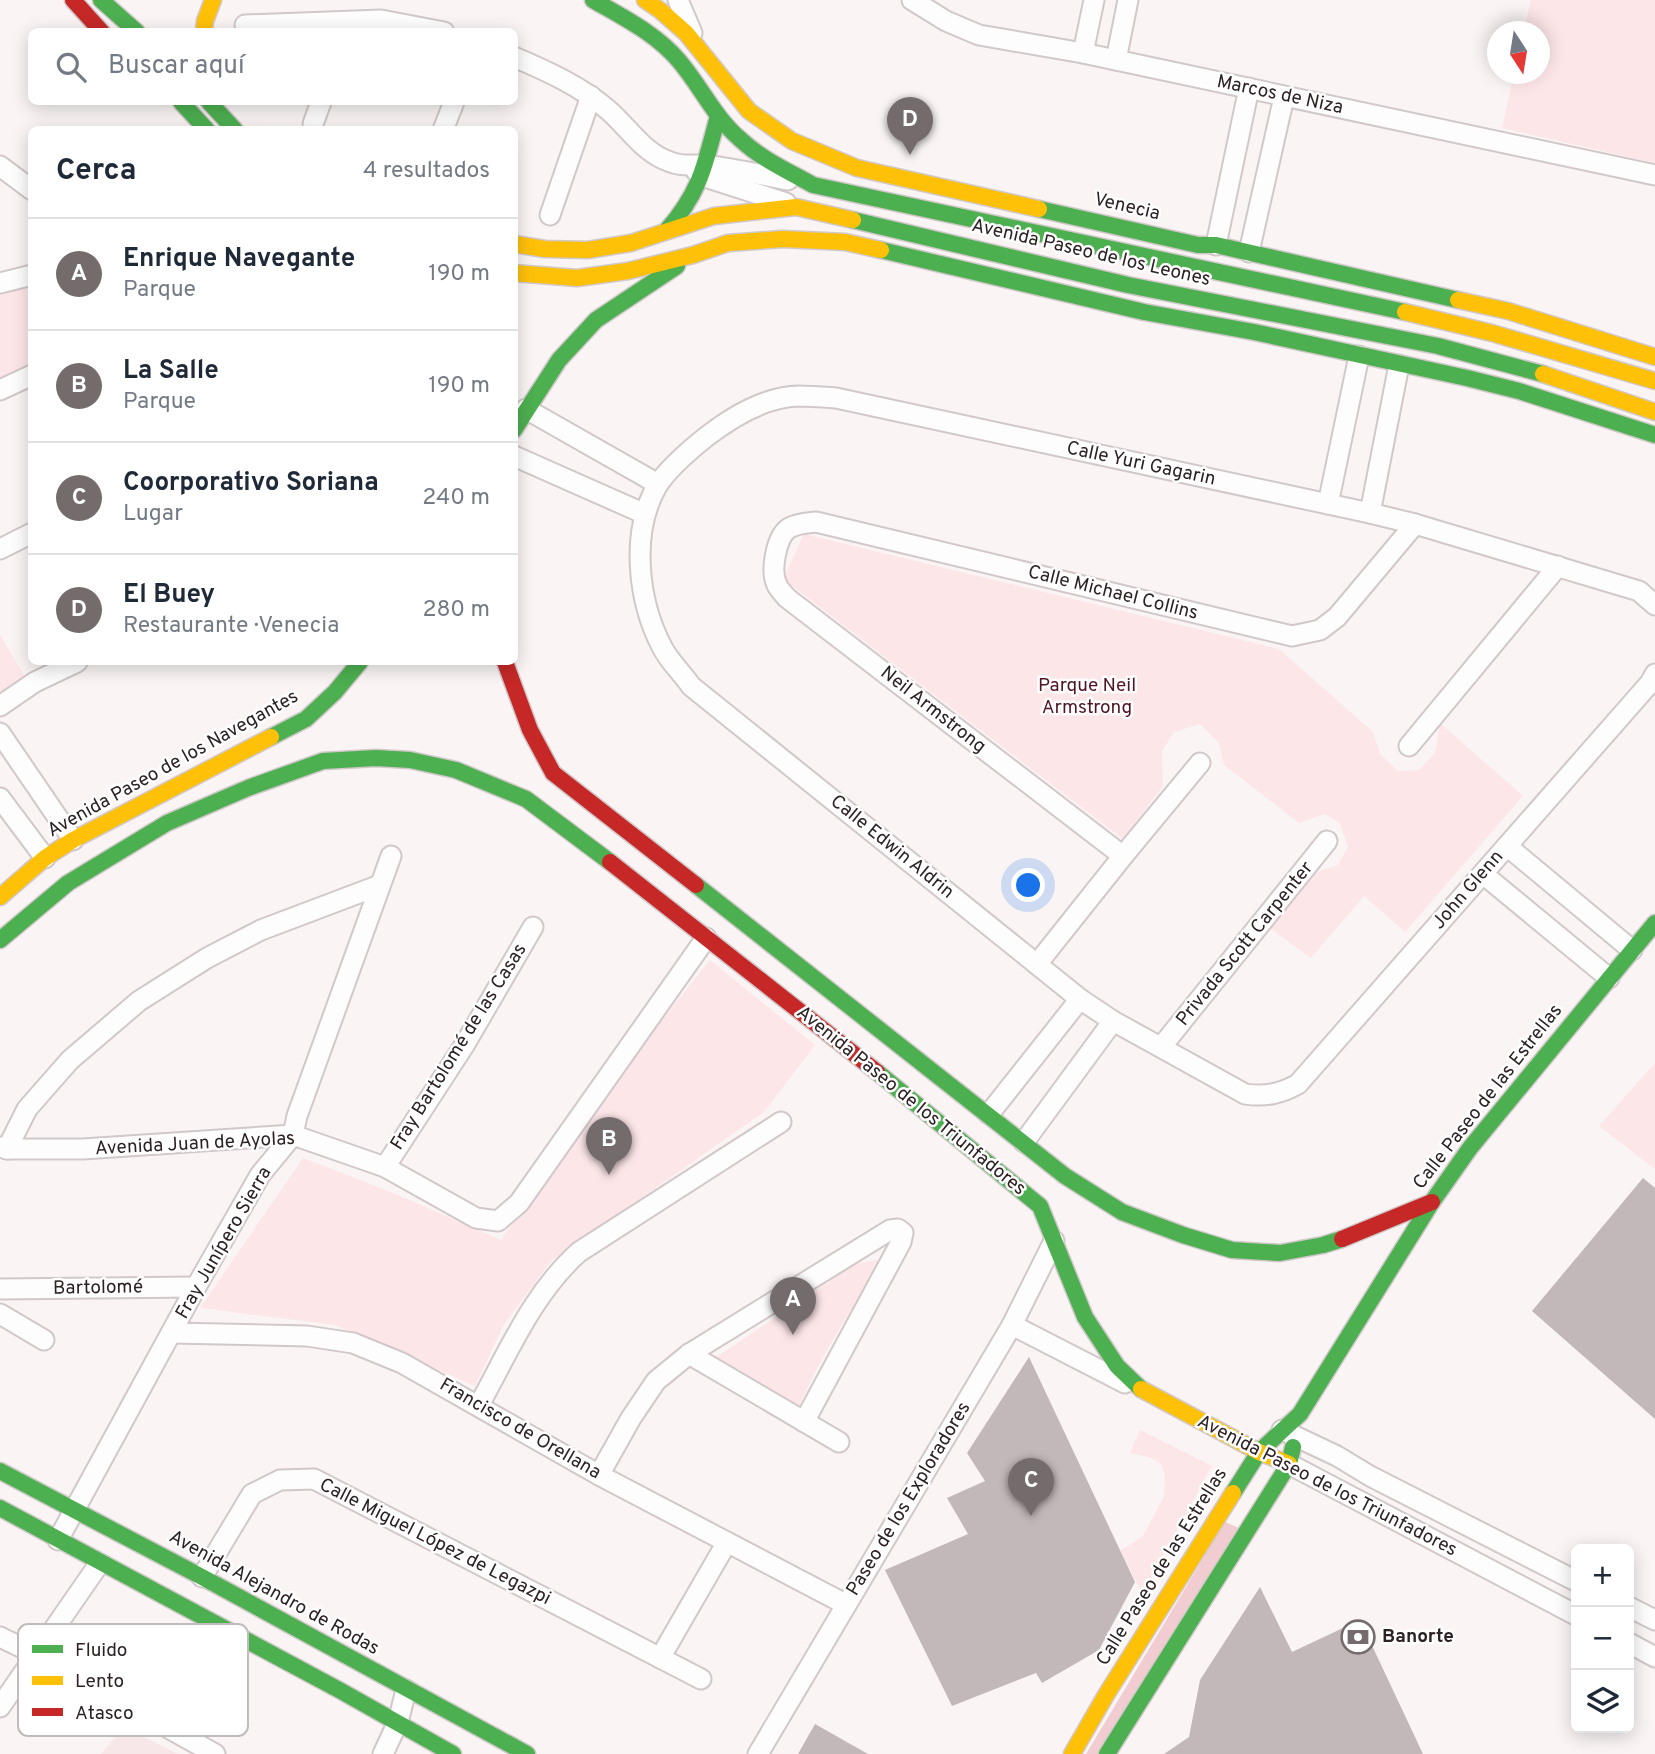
<!DOCTYPE html>
<html lang="es">
<meta charset="utf-8">
<style>
:root{--surface:#fff;--page:#f2f2f3;--text:#1f2937;--muted:#747a83;--line:#e0e1e3;--accent:#746b6c}
body{margin:0;font-family:Overpass,sans-serif;background:var(--page);color:var(--text)}
.controls{position:absolute;right:21px;bottom:21px;display:grid;overflow:hidden;border-radius:10px;box-shadow:0 4px 18px #0003}
.controls button{width:63px;height:63px;display:grid;place-items:center;padding:0;border:0;border-bottom:2px solid var(--line);background:var(--surface);color:var(--text);font:35px sans-serif}
.compass{position:absolute;left:1487px;top:21px;width:63px;height:63px;border-radius:50%;background:var(--surface);box-shadow:0 4px 18px #0003;rotate:168deg}
.you{position:absolute;left:1029px;top:886px;width:24px;height:24px;margin:-18px;border:5px solid #fff;border-radius:50%;background:#1a73e8;box-shadow:0 0 0 10px #1a73e833}
.badge{display:grid;place-items:center;width:46px;height:46px;border-radius:50%;background:var(--accent);color:#fff;font-size:23px;font-weight:700}
.pin{position:absolute;translate:-50% -58px;filter:drop-shadow(0 2px 4px #0008)}
.pin::after{content:'';position:absolute;top:37px;width:24px;height:21px;background:inherit;clip-path:polygon(0 0,100% 0,50% 100%)}
.list{margin:0;padding:0;list-style:none}
h2{display:flex;justify-content:space-between;align-items:center;height:91px;margin:0;padding:0 28px;font-size:30px}
h2 small{font-size:23px;font-weight:400;color:var(--muted)}
.list li{display:grid;grid-template-columns:46px 1fr auto;gap:21px;align-items:center;box-sizing:border-box;height:112px;padding:0 28px;border-top:2px solid var(--line)}
.list b{display:block;font-size:26px;white-space:nowrap}
.list p{margin:0;font-size:23px;white-space:nowrap;color:var(--muted)}
.list em{font-size:23px;font-style:normal;color:var(--muted)}
.icon{flex:none;width:38px;height:38px;fill:none;stroke:currentColor;stroke-width:2;stroke-linecap:round;stroke-linejoin:round}
.map{position:relative;flex:none;width:1655px;height:1754px;overflow:hidden}
.search{position:absolute;background:var(--surface);box-shadow:0 4px 18px #0003;left:28px;top:28px;width:490px;height:77px;display:flex;align-items:center;gap:18px;box-sizing:border-box;padding:0 24px;border-radius:10px;color:var(--muted);font-size:26px}
.panel{position:absolute;background:var(--surface);box-shadow:0 4px 18px #0003;left:28px;top:126px;width:490px;height:539px;border-radius:10px}
.map>svg:first-child{display:block}
.built{fill:#f7e7e8}
.green{fill:#fde6e8}
.water{fill:#f1ccd1}
.building{fill:#c2b8b9}
.lines{fill:none;stroke-linecap:round;stroke-linejoin:round}
.street-casing{stroke:#d1c8c9;stroke-width:23}
.fast-casing{stroke:#d1c8c9;stroke-width:19}
.slow-casing{stroke:#d1c8c9;stroke-width:19}
.jam-casing{stroke:#d1c8c9;stroke-width:19}
.street{stroke:#fefdfd;stroke-width:19}
.fast{stroke:#4caf50;stroke-width:16}
.slow{stroke:#ffc107;stroke-width:16}
.jam{stroke:#c62828;stroke-width:16}
.labels{text-anchor:middle;dominant-baseline:central;stroke-width:5;stroke-linejoin:round;paint-order:stroke}
.street-label{font-size:19px;fill:#2c2123;stroke:#fff}
.park-label{font-size:19px;fill:#4f1524;stroke:#fff}
.poi-label{font-size:19px;font-weight:bold;fill:#2c2123;stroke:#fff;text-anchor:start}
.key{fill:#fff;stroke:#c0bcbd;stroke-width:2}
.key-label{font-size:19px;fill:#2c2123}
</style>
<div class="map">
<svg width="1655" height="1754" viewBox="0 0 1655 1754">
<rect width="100%" height="100%" fill="#faf4f4"/>
<polygon class="built" points="124,1727 178,1754 101,1754"/>
<g class="green">
<polygon points="1531,0 1655,0 1655,163 1502,128 1514,74 1540,74 1540,32 1524,31"/>
<polygon points="31,283 31,367 0,381 0,292"/>
<polygon points="804,534 1279,649 1373,732 1380,754 1398,771 1419,770 1435,753 1440,723 1523,796 1405,932 1364,896 1311,958 1267,926 1314,873 1338,865 1348,847 1340,823 1325,814 1299,823 1224,765 1219,743 1200,724 1174,732 1162,751 1163,786 1123,839 783,579"/>
<polygon points="0,635 27,680 0,700"/>
<path d="M710 960 815 1045 764 1112 551 1261 503 1326 475 1386 335 1325 200 1308 303 1158 391 1192 501 1240C564 1142 637 1051 710 960Z"/>
<polygon points="1655,1063 1655,1169 1599,1126"/>
<path d="M886 1258C853 1306 821 1354 798 1408L712 1360 855 1264Z"/>
<polygon points="1140,1430 1212,1466 1142,1593 1120,1551 1143,1536 1164,1496 1165,1475 1161,1464 1152,1458 1130,1453"/>
</g>
<polygon class="water" points="1225,1522 1239,1528 1101,1754 1086,1754"/>
<g class="building">
<polygon points="1643,1178 1655,1188 1655,1419 1532,1311"/>
<polygon points="1029,1357 1135,1582 1099,1650 1042,1683 1036,1673 952,1706 885,1570 968,1534 947,1498 985,1481 967,1453"/>
<polygon points="1260,1587 1292,1652 1360,1620 1423,1754 1164,1754 1189,1737 1200,1680"/>
<polygon points="815,1724 868,1754 798,1754"/>
</g>
<g class="lines">
<defs>
<g id="street">
<polyline points="678,0 692,33"/>
<polyline points="912,0 946,21 979,35 1083,53 1655,175"/>
<polyline points="245,25 381,20 444,32"/>
<polyline points="1083,53 1094,0"/>
<path d="M514 57C547 71 580 86 607 109 626 125 640 148 663 159 685 169 690 163 710 166 736 169 762 175 788 180"/>
<polyline points="1116,60 1128,0"/>
<polyline points="313,124 321,102"/>
<polyline points="443,130 454,102"/>
<polyline points="0,166 32,190"/>
<polyline points="696,171 702,176 786,203"/>
<polyline points="550,215 591,96"/>
<polyline points="1216,245 1249,88"/>
<polyline points="1249,252 1284,97"/>
<polyline points="0,283 32,275"/>
<polyline points="0,390 32,375"/>
<polyline points="526,409 658,484"/>
<polyline points="514,456 645,514"/>
<polyline points="1328,504 1359,356"/>
<polyline points="1370,513 1399,365"/>
<polyline points="0,549 32,533"/>
<path d="M1655 605 1639 591 1415 524 1370 513 836 398C823 397 811 396 798 396 764 397 732 417 706 437 691 449 667 470 657 486 630 533 638 601 662 647 669 661 682 673 691 686L1080 999 1113 1021 1245 1094C1265 1097 1280 1094 1298 1084L1650 683 1655 674"/>
<polyline points="0,706 35,682 77,662"/>
<polyline points="0,733 73,840"/>
<polyline points="1409,746 1558,566"/>
<polyline points="0,798 45,858"/>
<polyline points="1507,846 1632,950"/>
<path d="M1123 856 787 598C784 594 779 590 777 585 770 571 776 537 789 528 798 523 807 523 816 522L1292 636 1320 630 1337 617 1415 524"/>
<polyline points="1483,874 1609,978"/>
<polyline points="1037,964 1123,856 1200,763"/>
<polyline points="1162,1046 1327,841"/>
<polyline points="989,1114 1080,999"/>
<polyline points="1024,1142 1113,1021"/>
<polyline points="0,1147 7,1149 83,1149 293,1135 385,1167 476,1218 498,1221 519,1203 706,938"/>
<polyline points="7,1149 27,1109 70,1060 139,1001 207,958 261,930 380,885"/>
<polyline points="385,1167 465,1044 533,927"/>
<polyline points="0,1289 196,1287"/>
<polyline points="0,1314 44,1340"/>
<polyline points="1012,1325 1125,1383"/>
<polyline points="172,1333 307,1336 353,1343 402,1363 599,1475 845,1604"/>
<polyline points="689,1354 839,1442"/>
<path d="M479 1405C509 1351 533 1293 579 1252L781 1122"/>
<polyline points="1282,1430 1337,1456 1370,1476 1576,1581"/>
<polyline points="1289,1464 1576,1615"/>
<polyline points="599,1475 631,1418 656,1381 689,1354 890,1230 898,1229 903,1233 901,1242 804,1422"/>
<polyline points="58,1540 196,1287 260,1175 293,1135 297,1116 391,856"/>
<polyline points="202,1577 252,1494 280,1480 314,1479 701,1679"/>
<polyline points="1629,1607 1655,1620"/>
<polyline points="0,1637 37,1655 215,1754"/>
<polyline points="1629,1643 1655,1657"/>
<polyline points="660,1658 727,1542"/>
<polyline points="0,1707 99,1564"/>
<polyline points="383,1754 398,1722 406,1690"/>
<polyline points="758,1754 1012,1325 1054,1241"/>
</g>
<g id="fast">
<polyline points="101,0 137,32"/>
<path d="M593 0C624 18 657 34 680 62 701 87 715 118 740 139 761 159 788 171 813 185L1405 312"/>
<polyline points="181,102 207,130"/>
<polyline points="209,102 235,130"/>
<polyline points="1039,209 1198,245 1216,245 1458,300"/>
<polyline points="853,220 1128,285 1438,346 1543,374"/>
<path d="M667 230C701 191 705 164 718 116"/>
<polyline points="881,250 1144,312 1254,332 1467,378 1519,391 1655,435"/>
<polyline points="514,430 559,360 596,320 677,266"/>
<polyline points="271,737 306,719 335,692 360,662"/>
<polyline points="696,885 1065,1176 1122,1212 1183,1235 1232,1250 1280,1253 1323,1245 1342,1239"/>
<polyline points="0,940 68,883 167,823 248,788 323,761 376,758 410,760 456,770 526,799 610,862"/>
<polyline points="877,1072 1040,1206 1085,1317 1117,1366 1141,1389"/>
<polyline points="0,1471 202,1577 527,1754"/>
<polyline points="1233,1493 1259,1452 1300,1414 1432,1202 1470,1148 1655,923"/>
<polyline points="0,1508 341,1691 453,1754"/>
<polyline points="1107,1754 1289,1464 1293,1447"/>
</g>
<g id="slow">
<polyline points="645,0 661,11 686,33 749,111 792,141 857,168 1039,209"/>
<polyline points="204,32 205,21 213,0"/>
<polyline points="514,244 545,249 588,250 631,243 714,216 796,207 853,220"/>
<polyline points="514,273 577,278 628,271 693,255 728,243 783,239 845,242 881,250"/>
<polyline points="1458,300 1508,311 1655,357"/>
<polyline points="1405,312 1492,333 1655,381"/>
<polyline points="1543,374 1655,412"/>
<polyline points="0,897 45,858 73,840 271,737"/>
<polyline points="1141,1389 1259,1452 1289,1464"/>
<polyline points="1072,1754 1106,1695 1233,1493"/>
</g>
<g id="jam">
<polyline points="73,0 102,32"/>
<polyline points="505,662 530,730 553,773 696,885"/>
<polyline points="610,862 877,1072"/>
<polyline points="1342,1239 1432,1202"/>
</g>
</defs>
<use href="#street" class="street-casing"/>
<use href="#fast" class="fast-casing"/>
<use href="#slow" class="slow-casing"/>
<use href="#jam" class="jam-casing"/>
<use href="#street" class="street"/>
<use href="#fast" class="fast"/>
<use href="#slow" class="slow"/>
<use href="#jam" class="jam"/>
</g>
<defs>
<symbol id="bank-ring" viewBox="-11 -11 22 22"><circle r="9.5" fill="#fff" stroke="#746b6c" stroke-width="1.5"/><path d="M-6-4H6V4H-6ZM0-2.3a2.3 2.3 0 1 0 0 4.6a2.3 2.3 0 1 0 0-4.6Z" fill="#746b6c"/></symbol>
</defs>
<g fill-rule="evenodd">
<use href="#bank-ring" x="1339" y="1618" width="38" height="38"/>
</g>
<g class="labels">
<g class="street-label">
<text transform="translate(1280 95) rotate(12)">Marcos de Niza</text>
<text transform="translate(1127 207) rotate(13)">Venecia</text>
<text transform="translate(1091 253) rotate(13)">Avenida Paseo de los Leones</text>
<text transform="translate(1141 464) rotate(12)">Calle Yuri Gagarin</text>
<text transform="translate(1113 593) rotate(14)">Calle Michael Collins</text>
<text transform="translate(933 710) rotate(38)">Neil Armstrong</text>
<text transform="translate(173 764) rotate(-29)">Avenida Paseo de los Navegantes</text>
<text transform="translate(892 847) rotate(39)">Calle Edwin Aldrin</text>
<text transform="translate(1468 890) rotate(-49)">John Glenn</text>
<text transform="translate(1245 944) rotate(-51)">Privada Scott Carpenter</text>
<text transform="translate(459 1047) rotate(-58)">Fray Bartolomé de las Casas</text>
<text transform="translate(1488 1097) rotate(-52)">Calle Paseo de las Estrellas</text>
<text transform="translate(911 1101) rotate(39)">Avenida Paseo de los Triunfadores</text>
<text transform="translate(195 1144) rotate(-3)">Avenida Juan de Ayolas</text>
<text transform="translate(224 1243) rotate(-60)">Fray Junípero Sierra</text>
<text transform="translate(98 1288) rotate(-1)">Bartolomé</text>
<text transform="translate(520 1429) rotate(30)">Francisco de Orellana</text>
<text transform="translate(1327 1486) rotate(27)">Avenida Paseo de los Triunfadores</text>
<text transform="translate(909 1499) rotate(-59)">Paseo de los Exploradores</text>
<text transform="translate(435 1542) rotate(27)">Calle Miguel López de Legazpi</text>
<text transform="translate(1162 1567) rotate(-58)">Calle Paseo de las Estrellas</text>
<text transform="translate(274 1593) rotate(29)">Avenida Alejandro de Rodas</text>
</g>
<g class="park-label">
<text x="1087" y="686">Parque Neil<tspan x="1087" dy="22">Armstrong</tspan></text>
</g>
<g class="poi-label">
<text x="1382" y="1637">Banorte</text>
</g>
</g>
<rect x="18" y="1624" width="230" height="112" rx="10" class="key"/>
<rect x="32" y="1645" width="31" height="8" fill="#4caf50"/>
<rect x="32" y="1676" width="31" height="9" fill="#ffc107"/>
<rect x="32" y="1708" width="31" height="8" fill="#c62828"/>
<g class="key-label">
<text x="75" y="1656">Fluido</text>
<text x="75" y="1687">Lento</text>
<text x="75" y="1719">Atasco</text>
</g>
</svg>
<div class="controls">
<button>+</button>
<button>−</button>
<button><svg class="icon" aria-label="layers" viewBox="0 0 24 24"><path d="M12 4l9 5-9 5-9-5zM3 14l9 5 9-5"/></svg></button>
</div>
<svg class="compass" viewBox="-18 -18 36 36"><path d="M0-13l5 13h-10z" fill="#e53935"/><path d="M0 13l5-13h-10z" fill="#747a83"/></svg>
<div class="you"></div>
<div class="pin badge" style="left:793px;top:1335px">A</div>
<div class="pin badge" style="left:609px;top:1175px">B</div>
<div class="pin badge" style="left:1031px;top:1516px">C</div>
<div class="pin badge" style="left:910px;top:155px">D</div>
<div class="search"><svg class="icon" aria-label="search" viewBox="0 0 24 24"><circle cx="10" cy="10" r="6"/><path d="M15 15l6 6"/></svg>Buscar aquí</div>
<section class="panel">
<h2>Cerca<small>4 resultados</small></h2>
<ul class="list">
<li><span class="badge">A</span><div><b>Enrique Navegante</b><p>Parque</p></div><em>190 m</em></li>
<li><span class="badge">B</span><div><b>La Salle</b><p>Parque</p></div><em>190 m</em></li>
<li><span class="badge">C</span><div><b>Coorporativo Soriana</b><p>Lugar</p></div><em>240 m</em></li>
<li><span class="badge">D</span><div><b>El Buey</b><p>Restaurante · Venecia</p></div><em>280 m</em></li>
</ul>
</section>
</div>
